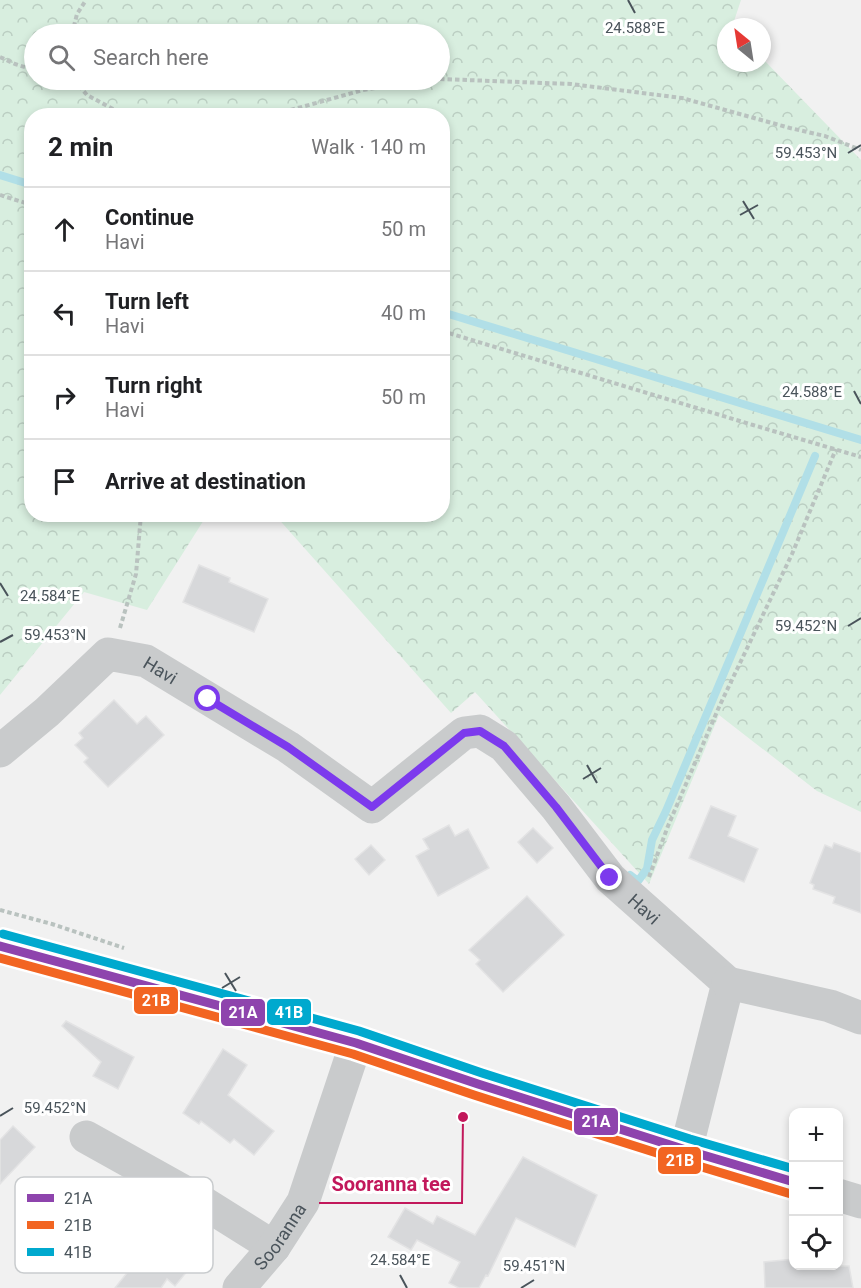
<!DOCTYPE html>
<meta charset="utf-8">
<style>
:root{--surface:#fff;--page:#f6f6f6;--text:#202124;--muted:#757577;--line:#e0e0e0}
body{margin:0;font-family:Roboto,sans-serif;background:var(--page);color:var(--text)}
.controls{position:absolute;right:18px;bottom:18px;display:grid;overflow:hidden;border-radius:12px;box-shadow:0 3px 9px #0003}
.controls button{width:54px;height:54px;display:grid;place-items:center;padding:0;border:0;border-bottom:2px solid var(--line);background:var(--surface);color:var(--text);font:30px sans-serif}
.compass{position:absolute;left:717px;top:18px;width:54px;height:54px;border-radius:50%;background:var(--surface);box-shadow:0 3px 9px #0003;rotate:330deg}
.stop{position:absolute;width:18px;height:18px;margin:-14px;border:4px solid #7c3aed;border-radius:50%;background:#fff}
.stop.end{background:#7c3aed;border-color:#fff;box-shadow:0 2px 6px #0008}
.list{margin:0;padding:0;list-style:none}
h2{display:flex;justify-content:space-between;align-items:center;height:78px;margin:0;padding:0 24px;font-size:26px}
h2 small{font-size:20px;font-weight:400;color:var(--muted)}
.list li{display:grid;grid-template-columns:39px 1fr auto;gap:18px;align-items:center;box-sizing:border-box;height:84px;padding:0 24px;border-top:2px solid var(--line)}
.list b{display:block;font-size:22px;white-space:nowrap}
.list p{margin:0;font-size:20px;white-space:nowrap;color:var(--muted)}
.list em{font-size:20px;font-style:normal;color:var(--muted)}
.icon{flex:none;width:33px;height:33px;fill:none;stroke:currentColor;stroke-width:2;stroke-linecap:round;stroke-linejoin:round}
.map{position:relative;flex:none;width:861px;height:1288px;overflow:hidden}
.search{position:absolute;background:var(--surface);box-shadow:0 3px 9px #0003;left:24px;top:24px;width:426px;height:66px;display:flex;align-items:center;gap:15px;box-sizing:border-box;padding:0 21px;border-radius:33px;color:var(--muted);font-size:22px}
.panel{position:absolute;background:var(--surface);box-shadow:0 3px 9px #0003;left:24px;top:108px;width:426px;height:414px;border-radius:24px}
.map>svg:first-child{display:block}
.forest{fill:url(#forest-crowns);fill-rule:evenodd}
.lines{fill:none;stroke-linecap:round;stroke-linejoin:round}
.stream{stroke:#b1dfe7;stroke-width:8}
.building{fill:#d7d8da;stroke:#e3e3e4;stroke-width:1.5}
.path{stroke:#b9c2bf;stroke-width:4;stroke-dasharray:4.5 3;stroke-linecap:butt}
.minor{stroke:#c9cbcc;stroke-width:33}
.bus-1-casing{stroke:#fff;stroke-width:14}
.bus-2-casing{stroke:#fff;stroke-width:14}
.bus-3-casing{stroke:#fff;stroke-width:14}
.bus-1{stroke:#8e44ad;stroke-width:9}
.bus-2{stroke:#f26522;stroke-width:9}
.bus-3{stroke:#00a9ce;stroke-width:9}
.route{stroke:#7c3aed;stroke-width:8}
.ticks{fill:none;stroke:#4a545b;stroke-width:2}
.labels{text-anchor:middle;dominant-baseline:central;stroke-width:6;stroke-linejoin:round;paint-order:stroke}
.street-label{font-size:18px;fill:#4a545b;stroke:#fff}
.key{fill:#fff;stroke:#c9ccce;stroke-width:1.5}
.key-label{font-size:16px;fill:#4a545b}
.ticks-label{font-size:15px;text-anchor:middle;fill:#4a545b;stroke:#fff;stroke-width:6;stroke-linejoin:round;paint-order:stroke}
.leader{fill:none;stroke:#c2185b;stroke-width:2}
.callout-dot{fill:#c2185b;stroke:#fff;stroke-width:2}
.callout-label{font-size:20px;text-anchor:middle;font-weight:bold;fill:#c2185b;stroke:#fff;stroke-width:6;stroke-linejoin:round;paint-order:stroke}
.line-badge{stroke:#fff;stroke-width:2}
.badge-label{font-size:16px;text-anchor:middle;font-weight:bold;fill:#fff}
</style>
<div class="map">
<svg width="861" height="1288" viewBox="0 0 861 1288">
<defs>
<pattern id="forest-crowns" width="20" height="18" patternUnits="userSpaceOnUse" patternTransform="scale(1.5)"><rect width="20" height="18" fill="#d8eedf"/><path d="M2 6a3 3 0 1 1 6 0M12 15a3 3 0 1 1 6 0" fill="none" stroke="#bbcec2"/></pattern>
</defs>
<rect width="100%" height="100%" fill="#f1f1f1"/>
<path class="forest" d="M0 0H741L732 27H726V63H762V58L861 160V812L817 791 719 715 649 884 475 692 451 713 275 515 442 514V116H32V514L207 515 147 610 84 592 0 695ZM34 34H440V80H34Z"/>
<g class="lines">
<g class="stream">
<polyline points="0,175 32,185"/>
<polyline points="442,312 861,440"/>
<polyline points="630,875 638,881 647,869 652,840 666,811 815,456"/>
</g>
</g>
<g class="building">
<polygon points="199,565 230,578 229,582 268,599 254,632 183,602"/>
<polygon points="114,700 137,724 146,716 164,735 108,787 84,762 88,758 75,745 83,738 79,733"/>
<polygon points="711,806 736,816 728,836 758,849 744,882 689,858"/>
<polygon points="449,825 455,836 468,829 489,868 438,896 416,856 429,849 423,839"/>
<polygon points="533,828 553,848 537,863 518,842"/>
<polygon points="834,843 861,853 861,913 833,903 835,897 813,889 814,885 810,883 825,845 832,848"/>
<polygon points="371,845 385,860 369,875 355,859"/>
<polygon points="527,896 564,935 503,992 476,964 480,960 469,950"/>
<polygon points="66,1021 134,1057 118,1089 93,1076 101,1062 62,1026"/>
<polygon points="223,1049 247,1065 228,1095 274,1131 254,1155 234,1139 230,1143 201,1121 199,1124 183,1113"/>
<polygon points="13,1126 35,1147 0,1184 0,1140"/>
<polygon points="523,1157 597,1195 575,1247 516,1218 488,1276 486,1275 479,1288 459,1288 449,1283 460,1262 417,1240 411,1250 388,1237 405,1208 433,1224 437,1216 475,1235"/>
<polygon points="161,1230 197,1259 175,1286 167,1279 161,1288 115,1288"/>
<polygon points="794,1259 794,1266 849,1266 853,1288 765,1288 764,1262"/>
</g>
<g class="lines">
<g class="path">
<polyline points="72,34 77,14 86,0"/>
<polyline points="0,57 15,64 34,70"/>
<polyline points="440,79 571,84 682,98 790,128 825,136 861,150"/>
<polyline points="74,80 87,95 126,116"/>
<polyline points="269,116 363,90 423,80"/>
<polyline points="0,195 32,205"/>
<polyline points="442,331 753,425 861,457"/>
<polyline points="120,628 136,574 141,514"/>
<polyline points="649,877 668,826 719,707 792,554 836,449"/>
<polyline points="0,910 52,924 124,948"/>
</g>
<g class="minor">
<path id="s1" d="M0 751 47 712 108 654 146 661 288 747 372 807 464 733 480 731 504 746 556 807 610 878 728 983 686 1150"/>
<polyline points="0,946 356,1043 478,1084 686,1150 794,1182"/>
<polyline points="728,983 830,1006 861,1018"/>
<polyline points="86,1137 199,1200 274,1247"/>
<polyline points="838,1195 861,1202"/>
<path id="s2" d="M239 1288 274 1247 303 1202 356 1043"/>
</g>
<defs>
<polyline id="bus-1" points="0,946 356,1043 478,1084 686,1150 794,1182"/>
<polyline id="bus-2" points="0,958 353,1054 474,1095 682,1161 791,1194"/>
<polyline id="bus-3" points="3,934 359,1031 482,1073 690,1139 794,1169"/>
</defs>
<use href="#bus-1" class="bus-1-casing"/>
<use href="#bus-2" class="bus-2-casing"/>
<use href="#bus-3" class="bus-3-casing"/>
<use href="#bus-1" class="bus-1"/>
<use href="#bus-2" class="bus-2"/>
<use href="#bus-3" class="bus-3"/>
</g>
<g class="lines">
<polyline class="route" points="208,699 288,747 372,807 464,733 480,731 504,746 556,807 610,878"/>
</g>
<path class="ticks" d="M628 0 635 13M848 153 861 145M743 201 754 219M740 215 758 205M854 391 861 404M0 583 8 596M848 626 861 618M0 642 13 635M587 765 597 783M583 779 601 768M225 973 236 991M222 988 240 977M0 1116 13 1108M400 1275 407 1288M521 1288 534 1280"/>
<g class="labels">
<g class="street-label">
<text stroke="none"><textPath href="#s1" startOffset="201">Havi</textPath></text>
<text stroke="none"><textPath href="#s1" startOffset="831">Havi</textPath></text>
<text stroke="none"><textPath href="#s2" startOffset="66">Sooranna</textPath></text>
</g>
</g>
<rect x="15" y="1177" width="198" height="96" rx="9" class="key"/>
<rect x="27" y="1194" width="27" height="8" fill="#8e44ad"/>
<rect x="27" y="1221" width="27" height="8" fill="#f26522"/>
<rect x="27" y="1248" width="27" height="8" fill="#00a9ce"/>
<g class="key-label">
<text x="64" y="1204">21A</text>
<text x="64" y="1231">21B</text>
<text x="64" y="1258">41B</text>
</g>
<g class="ticks-label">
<text x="635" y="33">24.588°E</text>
<text x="806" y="158">59.453°N</text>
<text x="812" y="397">24.588°E</text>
<text x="50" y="601">24.584°E</text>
<text x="806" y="631">59.452°N</text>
<text x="55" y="640">59.453°N</text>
<text x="55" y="1113">59.452°N</text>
<text x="400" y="1265">24.584°E</text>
<text x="534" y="1271">59.451°N</text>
</g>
<path class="leader" d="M463 1117L462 1203H319"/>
<circle class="callout-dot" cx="463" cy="1117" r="6"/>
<g class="callout-label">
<text x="391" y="1191">Sooranna tee</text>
</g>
<g class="line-badge">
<rect x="133" y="986" width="46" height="29" rx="6" fill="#f26522"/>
<rect x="266" y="998" width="46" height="28" rx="6" fill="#00a9ce"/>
<rect x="220" y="998" width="46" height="29" rx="6" fill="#8e44ad"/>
<rect x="573" y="1107" width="46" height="29" rx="6" fill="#8e44ad"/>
<rect x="657" y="1146" width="45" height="29" rx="6" fill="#f26522"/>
</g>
<g class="badge-label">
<text x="156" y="1006">21B</text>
<text x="289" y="1018">41B</text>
<text x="243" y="1018">21A</text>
<text x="596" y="1127">21A</text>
<text x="680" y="1166">21B</text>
</g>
</svg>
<div class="controls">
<button>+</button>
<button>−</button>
<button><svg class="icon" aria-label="locate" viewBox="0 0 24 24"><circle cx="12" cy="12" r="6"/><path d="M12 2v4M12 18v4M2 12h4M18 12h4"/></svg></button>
</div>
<svg class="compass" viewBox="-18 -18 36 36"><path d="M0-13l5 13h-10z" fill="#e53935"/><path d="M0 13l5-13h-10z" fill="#757577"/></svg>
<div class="stop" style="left:208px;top:699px"></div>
<div class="stop end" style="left:610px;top:878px"></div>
<div class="search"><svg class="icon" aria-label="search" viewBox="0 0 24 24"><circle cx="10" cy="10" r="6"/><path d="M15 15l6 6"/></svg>Search here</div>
<section class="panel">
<h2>2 min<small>Walk · 140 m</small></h2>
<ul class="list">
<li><svg class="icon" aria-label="ahead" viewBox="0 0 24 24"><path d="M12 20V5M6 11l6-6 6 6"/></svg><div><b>Continue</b><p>Havi</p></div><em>50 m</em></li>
<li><svg class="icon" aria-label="left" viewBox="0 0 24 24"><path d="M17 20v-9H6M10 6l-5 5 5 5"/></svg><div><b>Turn left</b><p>Havi</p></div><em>40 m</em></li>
<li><svg class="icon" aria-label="right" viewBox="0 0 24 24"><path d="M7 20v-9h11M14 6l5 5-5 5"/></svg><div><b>Turn right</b><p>Havi</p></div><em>50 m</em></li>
<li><svg class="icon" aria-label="arrive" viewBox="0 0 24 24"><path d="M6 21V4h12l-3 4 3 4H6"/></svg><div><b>Arrive at destination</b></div></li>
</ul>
</section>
</div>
